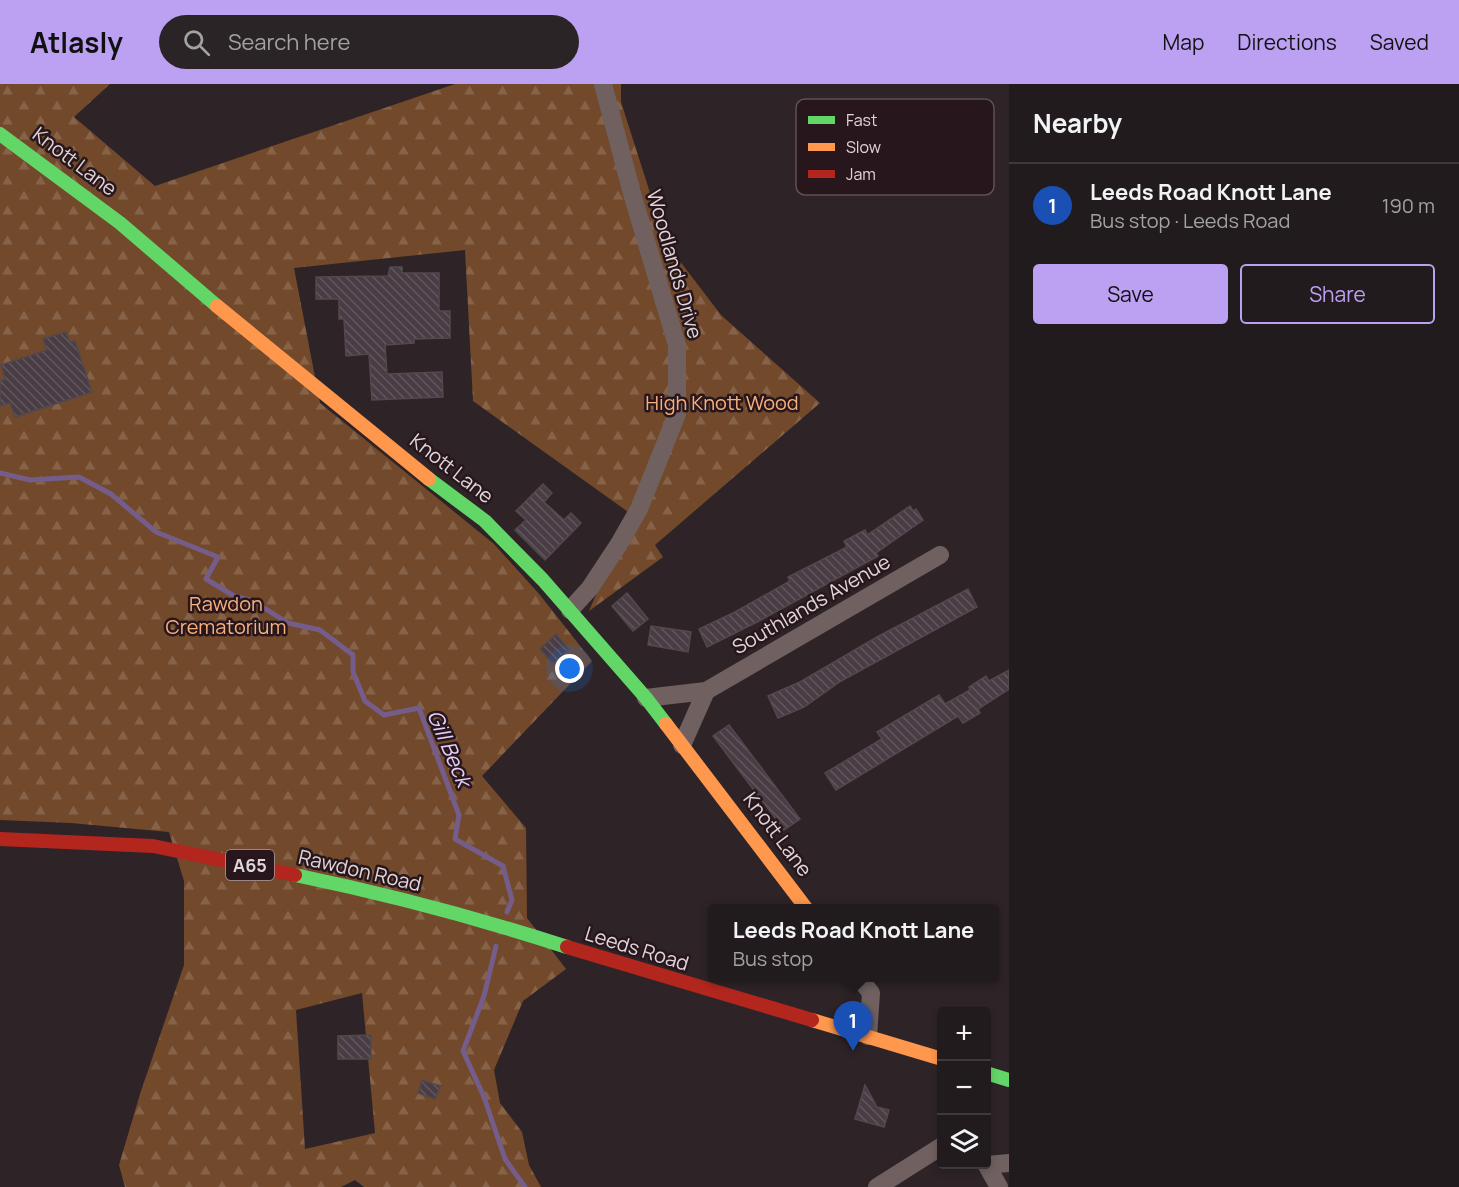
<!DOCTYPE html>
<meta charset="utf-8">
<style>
:root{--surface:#221b1d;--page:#2a2426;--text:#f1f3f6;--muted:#a2a1a4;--line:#3f393b;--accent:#bca0f2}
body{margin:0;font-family:Manrope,sans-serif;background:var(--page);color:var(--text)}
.controls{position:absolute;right:18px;bottom:18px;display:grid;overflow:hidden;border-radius:6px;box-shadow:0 3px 9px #0003}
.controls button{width:54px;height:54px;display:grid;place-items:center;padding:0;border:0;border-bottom:2px solid var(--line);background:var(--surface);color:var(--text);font:30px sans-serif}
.you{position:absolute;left:570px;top:585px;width:21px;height:21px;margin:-15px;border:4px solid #fff;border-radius:50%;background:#1a73e8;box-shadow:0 0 0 9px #1a73e833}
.badge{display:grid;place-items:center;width:39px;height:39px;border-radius:50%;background:var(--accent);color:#fff;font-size:20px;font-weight:700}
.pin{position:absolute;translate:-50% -50px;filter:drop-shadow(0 2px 3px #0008)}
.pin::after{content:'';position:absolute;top:32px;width:21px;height:18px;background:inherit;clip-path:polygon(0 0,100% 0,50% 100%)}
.popup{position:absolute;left:708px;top:820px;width:291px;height:78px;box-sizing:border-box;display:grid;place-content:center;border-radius:6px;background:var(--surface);filter:drop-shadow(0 2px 4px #0005);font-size:20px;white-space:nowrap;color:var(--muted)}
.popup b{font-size:22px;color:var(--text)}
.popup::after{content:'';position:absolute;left:50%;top:100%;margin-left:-12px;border:12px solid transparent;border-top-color:var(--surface)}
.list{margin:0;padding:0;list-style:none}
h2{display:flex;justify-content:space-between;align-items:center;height:78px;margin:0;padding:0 24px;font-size:26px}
h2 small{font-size:20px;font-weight:400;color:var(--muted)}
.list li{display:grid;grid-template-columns:39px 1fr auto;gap:18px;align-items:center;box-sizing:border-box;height:84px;padding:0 24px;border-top:2px solid var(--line)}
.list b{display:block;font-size:22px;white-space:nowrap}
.list p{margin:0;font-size:20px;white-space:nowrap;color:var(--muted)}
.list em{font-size:20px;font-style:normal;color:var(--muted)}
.actions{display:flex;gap:12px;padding:18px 24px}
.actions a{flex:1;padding:14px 0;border:2px solid var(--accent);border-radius:6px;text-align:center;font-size:21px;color:var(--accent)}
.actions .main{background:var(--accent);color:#111}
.icon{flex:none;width:33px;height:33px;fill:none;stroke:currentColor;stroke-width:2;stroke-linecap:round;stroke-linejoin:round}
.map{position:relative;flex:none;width:1009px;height:1103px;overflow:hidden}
header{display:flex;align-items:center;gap:36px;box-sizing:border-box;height:84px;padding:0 30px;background:var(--accent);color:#111}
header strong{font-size:28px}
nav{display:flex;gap:33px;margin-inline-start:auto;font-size:21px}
.search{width:420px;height:54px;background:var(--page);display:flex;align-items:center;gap:15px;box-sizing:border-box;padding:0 21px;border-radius:33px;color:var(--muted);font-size:22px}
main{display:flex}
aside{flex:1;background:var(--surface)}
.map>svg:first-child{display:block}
.forest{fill:url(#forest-firs);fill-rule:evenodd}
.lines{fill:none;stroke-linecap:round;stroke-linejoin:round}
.stream{stroke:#745d8a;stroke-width:5}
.building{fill:url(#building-back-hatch);stroke:#51494c;stroke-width:1.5}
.street{stroke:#706160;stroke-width:18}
.fast{stroke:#63d668;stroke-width:14}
.slow{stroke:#ff974d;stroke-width:14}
.jam{stroke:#b3261e;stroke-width:14}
.labels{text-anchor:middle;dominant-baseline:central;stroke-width:5;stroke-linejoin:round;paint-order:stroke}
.shield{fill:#27171c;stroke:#a89ca0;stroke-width:1.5}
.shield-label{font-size:18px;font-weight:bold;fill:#e0d5d8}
.street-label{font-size:20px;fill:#e0d5d8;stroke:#27171c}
.park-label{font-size:20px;fill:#f8af7b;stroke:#27171c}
.water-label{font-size:21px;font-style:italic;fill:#e4cefc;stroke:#27171c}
.key{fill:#27171c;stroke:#5e5054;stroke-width:1.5}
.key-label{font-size:16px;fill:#e0d5d8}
</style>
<header>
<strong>Atlasly</strong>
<div class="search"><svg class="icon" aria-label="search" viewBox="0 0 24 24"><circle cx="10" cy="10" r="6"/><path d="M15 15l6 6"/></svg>Search here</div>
<nav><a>Map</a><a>Directions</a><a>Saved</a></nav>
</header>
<main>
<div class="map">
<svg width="1009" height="1103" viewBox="0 0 1009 1103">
<defs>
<pattern id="forest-firs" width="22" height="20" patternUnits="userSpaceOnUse" patternTransform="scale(1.5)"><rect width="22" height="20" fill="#72492b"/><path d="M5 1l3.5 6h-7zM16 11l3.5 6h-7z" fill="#866249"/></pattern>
<pattern id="building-back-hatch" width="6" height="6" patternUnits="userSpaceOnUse" patternTransform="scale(1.5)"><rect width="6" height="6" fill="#493c44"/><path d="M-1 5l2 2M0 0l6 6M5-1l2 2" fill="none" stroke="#63575e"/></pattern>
</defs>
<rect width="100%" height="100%" fill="#2e2427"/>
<path class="forest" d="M0 0H110L74 33 155 102 455 0H621V18L666 159 721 231 820 319 655 461 663 473 589 527 631 430 473 317 465 166 294 184 320 319 494 460 540 511 592 577 482 692 526 744 527 834 566 885 523 917 494 986 500 1019 522 1048 529 1081 541 1103H364L355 1096 341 1103H125L119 1081 140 1010 184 881V797L169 748 71 739 0 736ZM362 909 375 1049 305 1065 296 926Z"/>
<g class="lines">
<g class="stream">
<polyline points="0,389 30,396 79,393 111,410 156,448 218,473 206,495 234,512 253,517 288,539 320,546 353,571 353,588 365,617 384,631 419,624 459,731 455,755 503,782 512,816 507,828"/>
<polyline points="496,862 484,912 463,967 484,1013 505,1075 525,1103"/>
</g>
</g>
<g class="building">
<polygon points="390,183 402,183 402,189 439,189 439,227 450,227 450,254 414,255 414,259 385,261 387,290 442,288 443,313 372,316 369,270 346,272 344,235 339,235 339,215 316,215 316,193 388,192"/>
<polygon points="66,248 70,258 75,257 92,308 15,333 10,319 0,322 0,297 5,295 1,281 47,266 43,255"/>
<polygon points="543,400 552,409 544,418 564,436 571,429 581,439 545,476 515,446 526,436 516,427"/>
<polygon points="910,422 913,427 916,425 923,436 876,469 878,472 757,538 707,563 699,545 735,528 790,497 788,493 847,463 844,457 865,446 867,451"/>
<polygon points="968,505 977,523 841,597 804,623 778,634 768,612 800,598 877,553"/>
<polygon points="627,509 648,535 633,547 612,522"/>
<polygon points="651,542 691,548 688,568 648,561"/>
<polygon points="556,550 569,565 553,580 540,565"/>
<polygon points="1009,586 1009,605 978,625 980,629 963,639 958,632 836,706 825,689 882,655 877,648 939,611 945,620 970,606 969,603 986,592 989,597"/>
<polygon points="729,641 800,735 784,746 713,652"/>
<polygon points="371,951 371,975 338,975 338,952"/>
<polygon points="422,996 440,1002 435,1015 418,1009"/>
<polygon points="865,1001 877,1023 889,1026 884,1043 855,1035"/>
</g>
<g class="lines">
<g class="street">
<polyline points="570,526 590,504 619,460 639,425 677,330 677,261 633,113 603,0"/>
<polyline points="646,614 706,607 940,471"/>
<polyline points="682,661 706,607"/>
<polyline points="859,894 871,909 868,952"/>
<polyline points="986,1080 999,1103"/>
<polyline points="987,1081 1009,1079"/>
<polyline points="877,1103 942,1062"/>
</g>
<g class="fast">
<polyline points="0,50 120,139 217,222"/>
<polyline points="429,395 485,437 543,496 646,614 666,640"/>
<path d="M295 791C387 810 478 834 567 863"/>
<polyline points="986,989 1009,996"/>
</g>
<g class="slow">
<polyline points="217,222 429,395"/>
<polyline points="666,640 806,824"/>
<polyline points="812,936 942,975"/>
</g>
<g class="jam">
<polyline points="0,755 153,762 295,791"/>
<polyline points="567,863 812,936"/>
</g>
</g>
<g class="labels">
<rect class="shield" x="226" y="766" width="48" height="30" rx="4.5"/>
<g class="shield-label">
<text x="250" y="781">A65</text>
</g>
<g class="street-label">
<text transform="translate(75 77) rotate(37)">Knott Lane</text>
<text transform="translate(675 180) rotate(74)">Woodlands Drive</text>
<text transform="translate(452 384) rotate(38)">Knott Lane</text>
<text transform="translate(811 520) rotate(-30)">Southlands Avenue</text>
<text transform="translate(778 750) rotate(53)">Knott Lane</text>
<text transform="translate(360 786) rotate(13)">Rawdon Road</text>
<text transform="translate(637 864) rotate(17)">Leeds Road</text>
</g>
<g class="park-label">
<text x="722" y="318">High Knott Wood</text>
<text x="226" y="519">Rawdon<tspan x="226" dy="23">Crematorium</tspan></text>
</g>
<g class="water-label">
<text transform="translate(450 664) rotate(67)">Gill Beck</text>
</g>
</g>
<rect x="796" y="15" width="198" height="96" rx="9" class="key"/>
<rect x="808" y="32" width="27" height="8" fill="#63d668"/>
<rect x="808" y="59" width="27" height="8" fill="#ff974d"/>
<rect x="808" y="86" width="27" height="8" fill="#b3261e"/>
<g class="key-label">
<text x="846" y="42">Fast</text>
<text x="846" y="69">Slow</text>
<text x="846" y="96">Jam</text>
</g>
</svg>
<div class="controls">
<button>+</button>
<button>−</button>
<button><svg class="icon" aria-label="layers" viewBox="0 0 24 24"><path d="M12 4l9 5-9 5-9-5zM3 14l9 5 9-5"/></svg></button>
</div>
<div class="you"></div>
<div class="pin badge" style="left:853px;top:967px;background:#1a4fb4">1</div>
<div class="popup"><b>Leeds Road Knott Lane</b>Bus stop</div>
</div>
<aside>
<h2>Nearby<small></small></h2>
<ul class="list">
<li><span class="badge" style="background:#1a4fb4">1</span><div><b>Leeds Road Knott Lane</b><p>Bus stop · Leeds Road</p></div><em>190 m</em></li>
</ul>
<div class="actions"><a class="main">Save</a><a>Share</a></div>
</aside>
</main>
